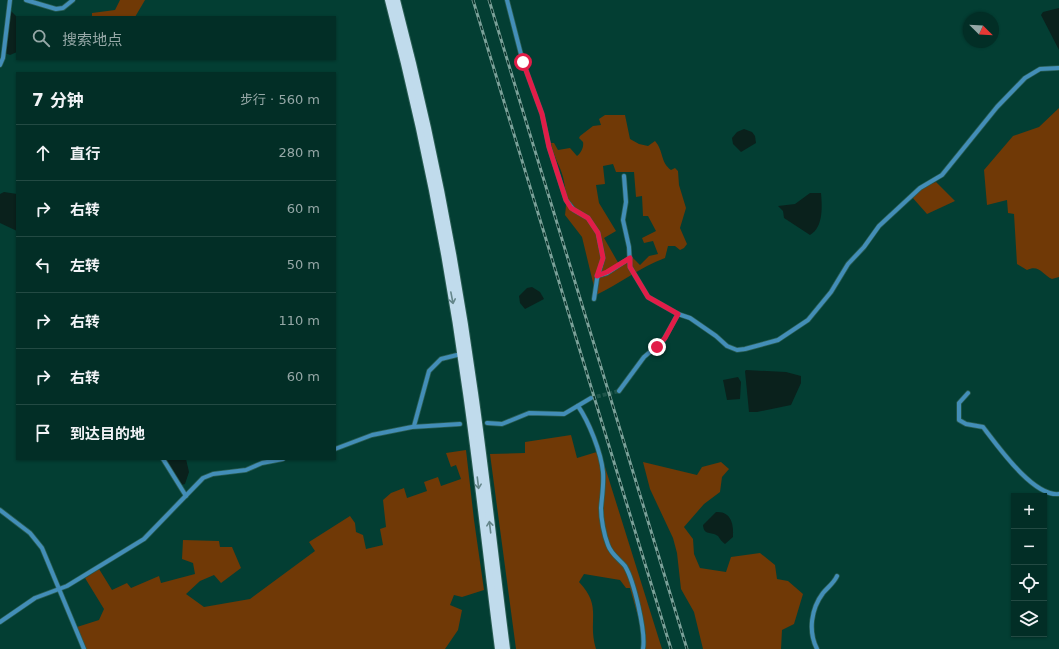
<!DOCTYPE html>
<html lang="zh">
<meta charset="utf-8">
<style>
:root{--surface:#022e26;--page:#103a32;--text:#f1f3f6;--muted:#96a8a7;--line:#234a43}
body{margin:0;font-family:"DejaVu Sans","Noto Sans SC",sans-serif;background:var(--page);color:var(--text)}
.controls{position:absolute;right:12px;bottom:12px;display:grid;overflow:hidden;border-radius:0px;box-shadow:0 1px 3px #0004}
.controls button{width:36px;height:36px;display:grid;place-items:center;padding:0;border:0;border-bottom:1px solid var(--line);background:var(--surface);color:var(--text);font:20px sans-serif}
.compass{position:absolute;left:963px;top:12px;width:36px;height:36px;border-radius:50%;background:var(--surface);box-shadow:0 1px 3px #0004;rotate:114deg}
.stop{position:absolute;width:12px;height:12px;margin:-9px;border:3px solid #e11d48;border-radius:50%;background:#fff}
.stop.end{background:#e11d48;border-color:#fff;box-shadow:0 1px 4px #0008}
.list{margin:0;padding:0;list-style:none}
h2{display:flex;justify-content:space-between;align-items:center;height:52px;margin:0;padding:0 16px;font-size:17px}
h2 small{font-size:13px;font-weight:400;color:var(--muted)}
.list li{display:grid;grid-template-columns:26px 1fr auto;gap:12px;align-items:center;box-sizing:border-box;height:56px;padding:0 16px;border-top:1px solid var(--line)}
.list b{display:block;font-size:15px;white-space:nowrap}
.list em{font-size:13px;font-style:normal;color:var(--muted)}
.icon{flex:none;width:22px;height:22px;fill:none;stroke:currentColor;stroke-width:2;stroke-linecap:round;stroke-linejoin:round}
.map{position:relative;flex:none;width:1059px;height:649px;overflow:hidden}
.search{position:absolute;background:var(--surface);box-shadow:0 1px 3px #0004;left:16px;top:16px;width:320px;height:44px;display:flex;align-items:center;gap:10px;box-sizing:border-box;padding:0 14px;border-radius:0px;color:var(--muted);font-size:15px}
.panel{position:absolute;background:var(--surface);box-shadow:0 1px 3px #0004;left:16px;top:72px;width:320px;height:388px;border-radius:0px}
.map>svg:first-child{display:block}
.green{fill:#703906;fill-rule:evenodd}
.water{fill:#0a211c}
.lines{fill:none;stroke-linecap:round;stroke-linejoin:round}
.street-tunnel{stroke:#1f554b;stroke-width:4;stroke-dasharray:4 2;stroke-linecap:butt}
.street-casing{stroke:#295d53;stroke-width:5.5}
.primary-casing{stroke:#295d53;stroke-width:10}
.street{stroke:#438eb8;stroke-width:4}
.primary{stroke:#c0dbec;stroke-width:8}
.rail-casing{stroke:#7ba199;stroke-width:3}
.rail{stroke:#083129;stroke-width:1.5;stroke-dasharray:4.5;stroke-linecap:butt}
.oneway{stroke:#64868a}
.route{stroke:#e11d48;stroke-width:5}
</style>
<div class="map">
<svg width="1059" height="649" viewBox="0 0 1059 649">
<rect width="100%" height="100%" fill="#033e33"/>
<g class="green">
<polygon points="120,0 145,0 135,17 92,17 92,13 115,10"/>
<path d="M1059 108V277L1052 279C1043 275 1039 264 1027 270L1017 264 1014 214 1008 213 1007 200 987 205 984 170 1013 136 1039 127Z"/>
<path d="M605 115H625L630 139 639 144 648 146 655 141C664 151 660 162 671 170L675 168 678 171 679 185 686 208 680 228 687 244 684 248 680 250 675 246H668L665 258C640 267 620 284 596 295L582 237 565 215C567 202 566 190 563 177 560 165 553 156 551 143H554L558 150 570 148 577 156C581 153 584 147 583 142L579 138 580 136 593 126 601 125 599 119ZM613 164 616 172H634L636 197 642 196 643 216H648L656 231 642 238 644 243 653 241 658 254 649 256 640 265 633 258 620 266 604 238 616 231 599 203 596 185 605 184 603 166Z"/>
<polygon points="936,182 955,201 927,214 912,197 925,186"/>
<path d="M571 435 577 458 600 451 662 649H641L643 634 630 588H626L620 580 584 574 579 582C603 607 587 620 596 649H516L490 454 525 453V442Z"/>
<polygon points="466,450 474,520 484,590 462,597 454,595 450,605 462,610 458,630 445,649 86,649 81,641 77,627 99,620 104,609 85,578 99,569 112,590 127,583 131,588 159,576 161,583 195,574 193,563 182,559 183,540 219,541 220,547 232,547 241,568 221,583 214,575 200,581 186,594 204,607 250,599 315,551 309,542 350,516 355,523 356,532 363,535 366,549 383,545 380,529 386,527 383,500 391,493 404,488 407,498 427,491 424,482 438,477 441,486 461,479 456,465 451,467 446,453"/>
<polygon points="643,462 697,475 702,467 721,462 729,469 722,477 720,492 704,504 684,527 693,539 694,554 700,568 726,572 731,557 760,553 775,565 777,579 788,581 803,594 794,624 782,630 781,649 703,649 694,612 681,589 677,553 673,538 650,489"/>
</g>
<g class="water">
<polygon points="1059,8 1059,50 1041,15 1043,12"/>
<polygon points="10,10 17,17 17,52 10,55 5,53"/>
<polygon points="744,129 752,132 755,136 756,143 741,152 733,144 732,138 737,132"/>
<polygon points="4,192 17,194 17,231 0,223 0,194"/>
<path d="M810 193H821C822 205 824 227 810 235L784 218 783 211 778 206 795 204Z"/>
<polygon points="532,287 540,292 544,299 525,309 520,303 519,296 527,288"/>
<polygon points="746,370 786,372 801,376 801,383 791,405 757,412 749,412 745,371"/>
<polygon points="738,377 741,382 740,399 727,400 723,380"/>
<polygon points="165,459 186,459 189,472 185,484 181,485"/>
<path d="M716 512C731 511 734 524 733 537L725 544C722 542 720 539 718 536 711 531 704 536 703 525Z"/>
</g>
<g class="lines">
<polyline class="street-tunnel" points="591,398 619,391"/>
<defs>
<g id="street">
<polyline points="26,0 56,9 63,8 73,0"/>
<polyline points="507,0 523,62 542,114 549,147 566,200 574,210 588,218 598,233 603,258 597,279 594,299"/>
<polyline points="0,65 3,58 10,0"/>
<polyline points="624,176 626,202 623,220 629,247 630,267 648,297 678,314"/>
<polyline points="597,276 607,273 630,258"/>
<polyline points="619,391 644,357 663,341 678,314 690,318 716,336 727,346 737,350 745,349 778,340 808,320 831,292 848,264 864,247 879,226 920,188 942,175 997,107 1025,78 1040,69 1059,68"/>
<path d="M968 393 959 403V420L966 424 983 427C997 445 1033 497 1059 494"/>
<path d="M578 406C589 422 601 452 603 472 604 484 602 496 601 508 601 519 604 535 608 545 611 554 619 559 625 566 634 581 646 632 643 649"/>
<polyline points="487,423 502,424 529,413 564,414 591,398"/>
<polyline points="414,426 429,371 441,359 461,354"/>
<polyline points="335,449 372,435 412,427 460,424"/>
<polyline points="163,459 186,496"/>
<polyline points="0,510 30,533 42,548 84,649"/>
<polyline points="0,622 35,598 67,586 144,539 203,478 213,474 246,470 262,463 283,459"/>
<path d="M817 649C808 631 811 609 823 593 828 587 834 583 837 576"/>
</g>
<g id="primary">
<path d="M389 0C423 129 449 261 467 393 479 478 488 564 499 649"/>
<path d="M396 0C430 129 456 261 474 393 486 478 495 564 506 649"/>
</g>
</defs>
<use href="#street" class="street-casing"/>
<use href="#primary" class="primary-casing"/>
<use href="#street" class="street"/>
<use href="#primary" class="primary"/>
<defs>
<g id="rail">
<polyline points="473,0 671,649"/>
<polyline points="489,0 687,649"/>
</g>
</defs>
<use href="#rail" class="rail-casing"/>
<use href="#rail" class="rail"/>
</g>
<defs><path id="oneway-shaft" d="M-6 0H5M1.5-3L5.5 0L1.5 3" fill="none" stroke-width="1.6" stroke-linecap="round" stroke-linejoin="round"/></defs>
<g class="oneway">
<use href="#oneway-shaft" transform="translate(452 298) rotate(79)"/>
<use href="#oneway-shaft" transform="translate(478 483) rotate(83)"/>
<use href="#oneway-shaft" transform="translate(490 527) rotate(-97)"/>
</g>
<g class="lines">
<polyline class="route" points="523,62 542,114 549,147 566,200 571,208 588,218 598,233 603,258 597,276 607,272 630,258 630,267 648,297 678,314 665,338 657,347"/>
</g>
</svg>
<div class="controls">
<button>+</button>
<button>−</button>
<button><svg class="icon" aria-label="locate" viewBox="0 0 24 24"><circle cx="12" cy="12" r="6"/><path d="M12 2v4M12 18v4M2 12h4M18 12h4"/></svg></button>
<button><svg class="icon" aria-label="layers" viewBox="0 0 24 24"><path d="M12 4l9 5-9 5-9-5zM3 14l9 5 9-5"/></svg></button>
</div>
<svg class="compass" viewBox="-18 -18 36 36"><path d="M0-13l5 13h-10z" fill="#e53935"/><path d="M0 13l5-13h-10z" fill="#96a8a7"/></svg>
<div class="stop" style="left:523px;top:62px"></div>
<div class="stop end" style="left:657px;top:347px"></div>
<div class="search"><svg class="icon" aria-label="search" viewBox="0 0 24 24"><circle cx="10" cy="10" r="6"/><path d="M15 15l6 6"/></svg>搜索地点</div>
<section class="panel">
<h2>7 分钟<small>步行 · 560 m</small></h2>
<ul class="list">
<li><svg class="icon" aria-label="ahead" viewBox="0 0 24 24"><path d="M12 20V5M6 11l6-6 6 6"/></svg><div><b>直行</b></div><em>280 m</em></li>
<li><svg class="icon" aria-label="right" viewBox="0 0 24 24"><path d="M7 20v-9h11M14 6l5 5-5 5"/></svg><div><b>右转</b></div><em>60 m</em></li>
<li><svg class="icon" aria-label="left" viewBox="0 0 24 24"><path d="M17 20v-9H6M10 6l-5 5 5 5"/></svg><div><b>左转</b></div><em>50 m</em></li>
<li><svg class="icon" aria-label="right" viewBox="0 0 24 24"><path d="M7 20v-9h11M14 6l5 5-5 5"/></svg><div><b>右转</b></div><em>110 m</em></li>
<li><svg class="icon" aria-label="right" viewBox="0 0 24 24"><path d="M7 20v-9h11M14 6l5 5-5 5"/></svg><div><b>右转</b></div><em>60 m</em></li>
<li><svg class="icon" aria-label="arrive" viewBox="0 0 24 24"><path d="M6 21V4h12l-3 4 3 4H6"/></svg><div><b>到达目的地</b></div></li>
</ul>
</section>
</div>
